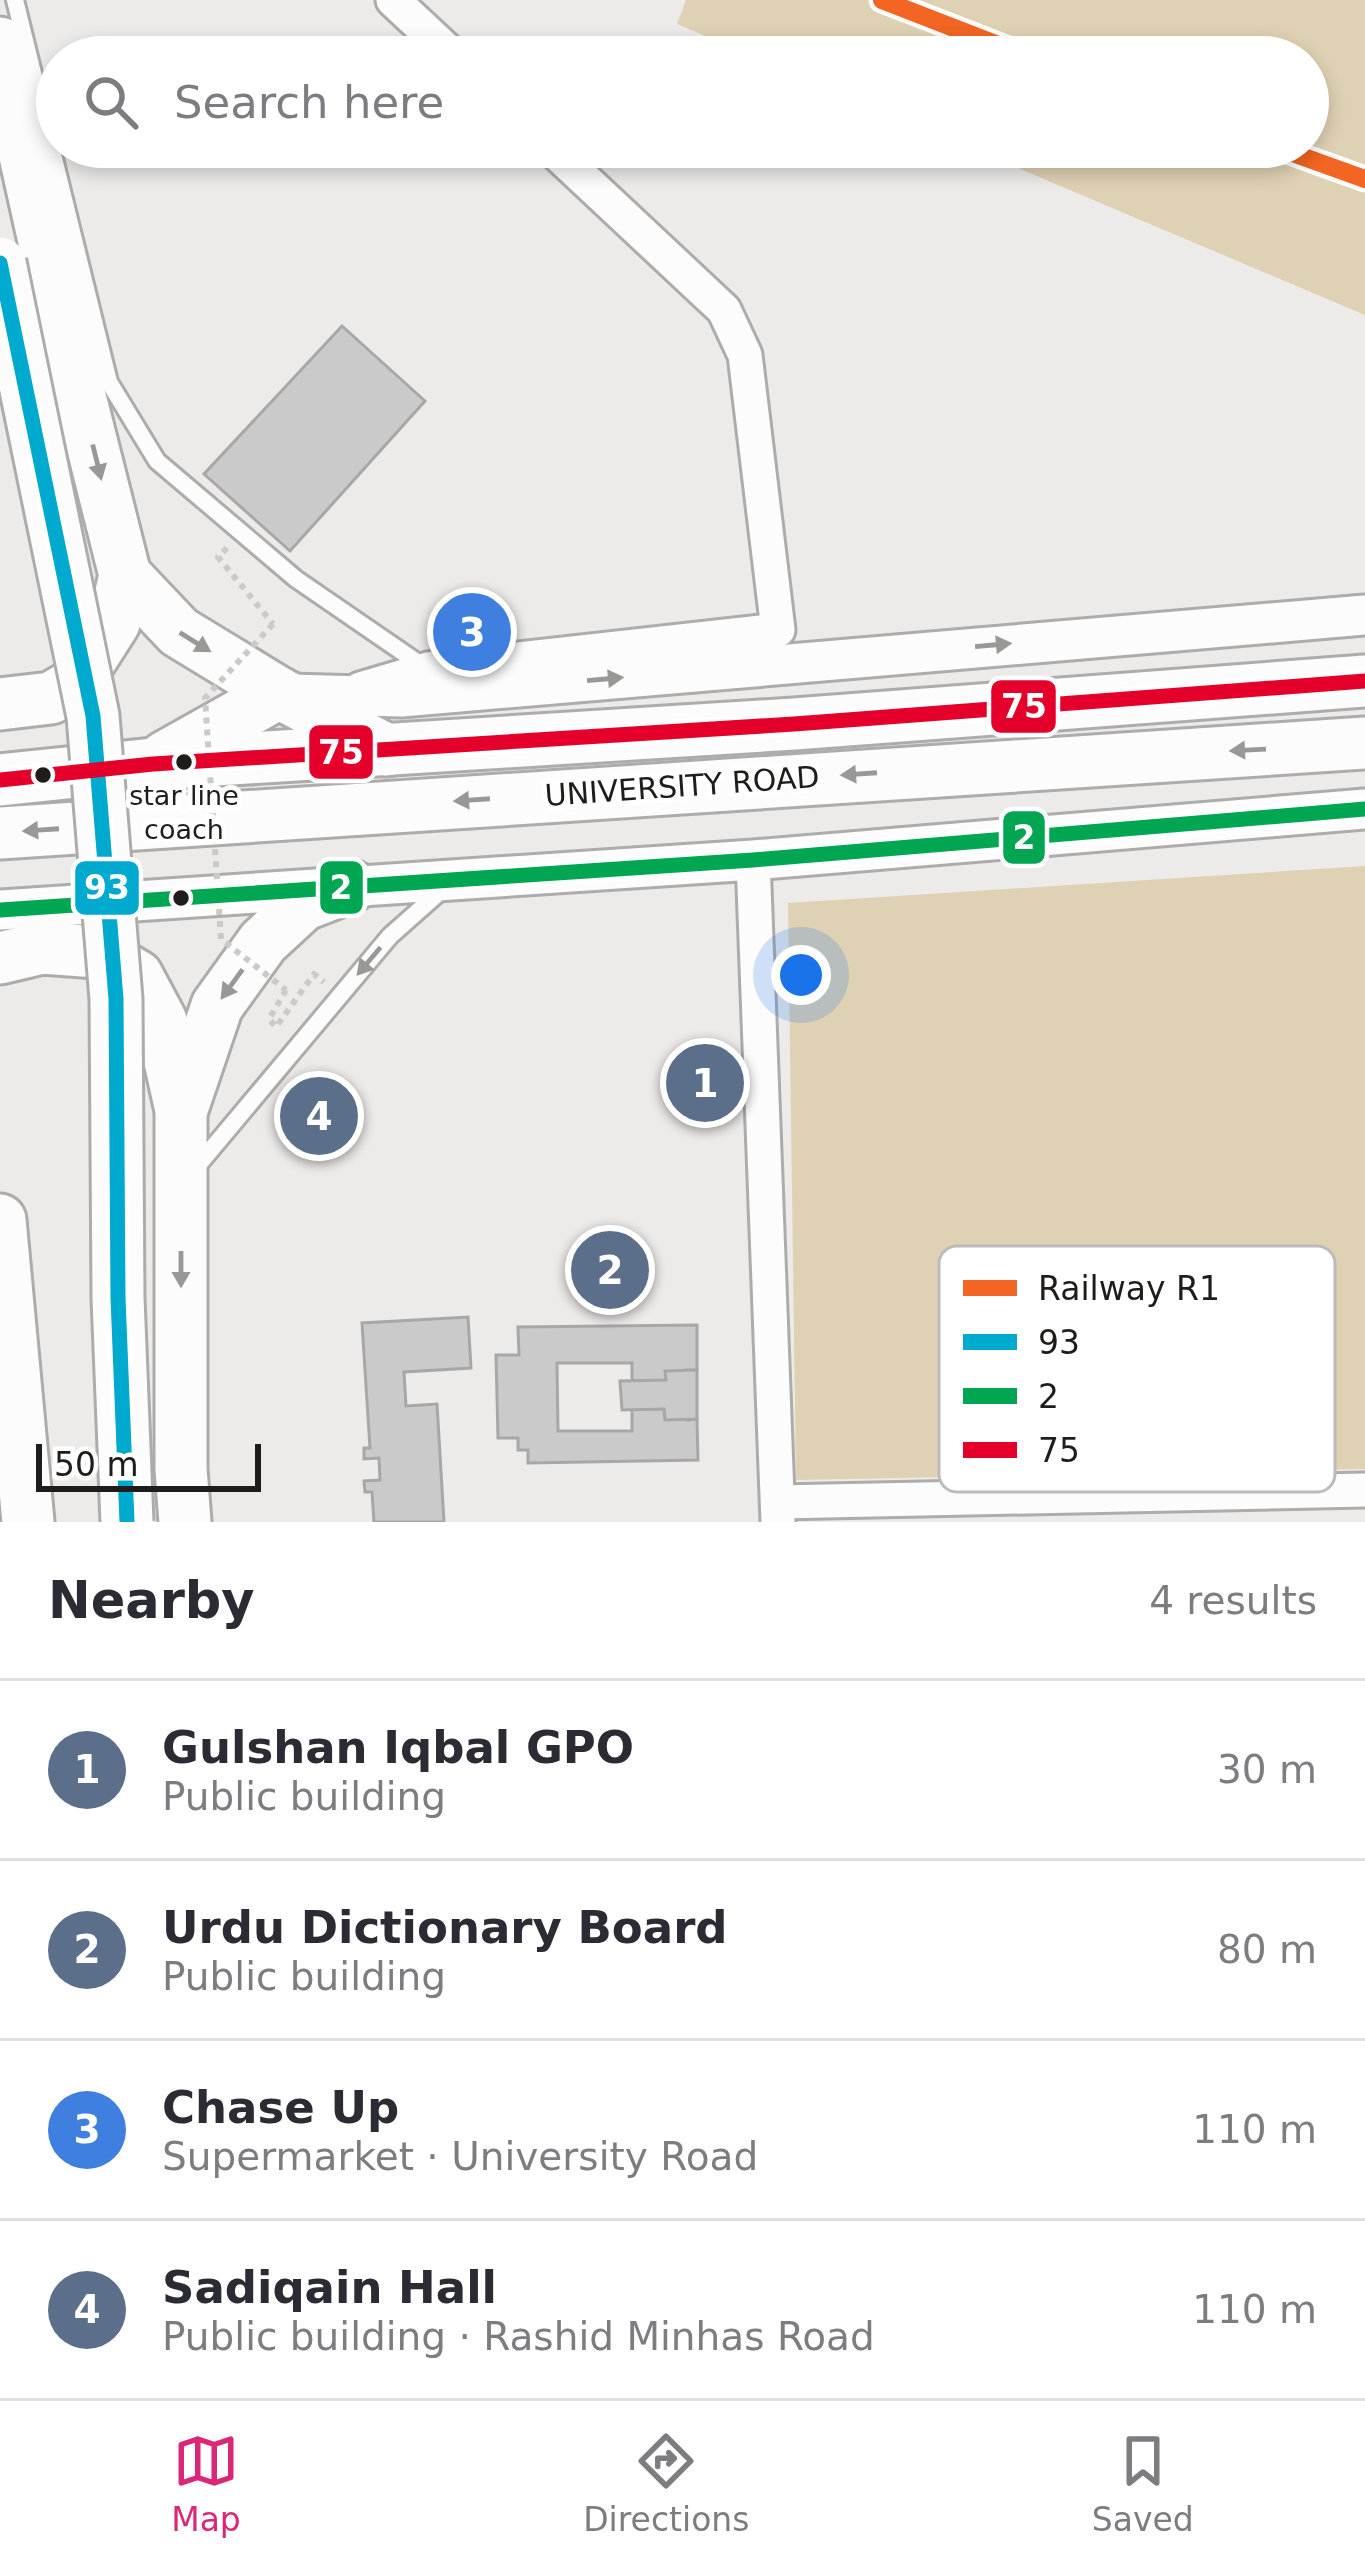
<!DOCTYPE html>
<meta charset="utf-8">
<style>
:root{--surface:#fff;--page:#f2f2f3;--text:#2b2b33;--muted:#7c7c81;--line:#e1e1e2;--accent:#db2777}
body{margin:0;font-family:"DejaVu Sans",sans-serif;background:var(--page);color:var(--text)}
.scale{position:absolute;left:36px;bottom:30px;width:225px;box-sizing:border-box;padding-left:12px;border:6px solid #1e1d1c;border-top:0;font-size:33px;line-height:42px;white-space:nowrap;color:#1e1d1c;-webkit-text-stroke:9px #fff;paint-order:stroke}
.you{position:absolute;left:801px;top:975px;width:42px;height:42px;margin:-30px;border:9px solid #fff;border-radius:50%;background:#1a73e8;box-shadow:0 0 0 18px #1a73e833}
.badge{display:grid;place-items:center;width:78px;height:78px;border-radius:50%;background:var(--accent);color:#fff;font-size:39px;font-weight:700}
.pin{position:absolute;translate:-50% -50%;border:6px solid #fff;box-shadow:0 3px 12px #0006}
.list{margin:0;padding:0;list-style:none}
h2{display:flex;justify-content:space-between;align-items:center;height:156px;margin:0;padding:0 48px;font-size:51px}
h2 small{font-size:39px;font-weight:400;color:var(--muted)}
.list li{display:grid;grid-template-columns:78px 1fr auto;gap:36px;align-items:center;box-sizing:border-box;height:180px;padding:0 48px;border-top:3px solid var(--line)}
.list b{display:block;font-size:45px;white-space:nowrap}
.list p{margin:0;font-size:39px;white-space:nowrap;color:var(--muted)}
.list em{font-size:39px;font-style:normal;color:var(--muted)}
.icon{flex:none;width:66px;height:66px;fill:none;stroke:currentColor;stroke-width:2;stroke-linecap:round;stroke-linejoin:round}
.map{position:relative;flex:none;width:1365px;height:1522px;overflow:hidden}
.search{position:absolute;background:var(--surface);box-shadow:0 6px 18px #0003;left:36px;right:36px;top:36px;height:132px;display:flex;align-items:center;gap:30px;box-sizing:border-box;padding:0 42px;border-radius:66px;color:var(--muted);font-size:45px}
.sheet{height:876px;background:var(--surface)}
nav{display:flex;justify-content:space-around;align-items:center;box-sizing:border-box;height:168px;border-top:3px solid var(--line);background:var(--surface);font-size:33px;color:var(--muted)}
nav a{display:grid;justify-items:center;gap:6px}
nav .on{color:var(--accent)}
.map>svg:first-child{display:block}
.green{fill:#dfd1b3}
.building{fill:#cacaca;stroke:#a8a7a7;stroke-width:3;fill-rule:evenodd}
.lines{fill:none;stroke-linecap:round;stroke-linejoin:round}
.service-casing{stroke:#adacab;stroke-width:22}
.minor-casing{stroke:#adacab;stroke-width:39}
.tertiary-casing{stroke:#adacab;stroke-width:45}
.primary-casing{stroke:#adacab;stroke-width:57}
.path{stroke:#cacac8;stroke-width:6;stroke-dasharray:6 6;stroke-linecap:butt}
.service{stroke:#fcfcfc;stroke-width:16}
.minor{stroke:#fcfcfc;stroke-width:33}
.tertiary{stroke:#fcfcfc;stroke-width:39}
.primary{stroke:#fcfcfc;stroke-width:51}
.primary-bridge-casing{stroke:#adacab;stroke-width:57;stroke-linecap:butt}
.path-bridge{stroke:#cacac8;stroke-width:6;stroke-dasharray:6 6;stroke-linecap:butt}
.primary-bridge{stroke:#fcfcfc;stroke-width:51}
.bus-1-casing{stroke:#fff;stroke-width:24}
.bus-2-casing{stroke:#fff;stroke-width:24}
.bus-3-casing{stroke:#fff;stroke-width:24}
.bus-1{stroke:#00a9ce;stroke-width:15}
.bus-2{stroke:#00a651;stroke-width:15}
.bus-3{stroke:#e4002b;stroke-width:15}
.rail-1-casing{stroke:#fff;stroke-width:27}
.rail-1{stroke:#f26522;stroke-width:18}
.oneway{fill:#989897}
.bus-dot{fill:#1e1d1c;stroke:#fff;stroke-width:4.5}
.labels{text-anchor:middle;dominant-baseline:central;stroke-width:10;stroke-linejoin:round;paint-order:stroke}
.bus-label{font-size:27px;fill:#1e1d1c;stroke:#fff}
.street-label{font-size:30px;fill:#1e1d1c;stroke:#fff}
.key{fill:#fff;stroke:#bcbbbb;stroke-width:3}
.key-label{font-size:33px;fill:#1e1d1c}
.line-badge{stroke:#fff;stroke-width:4.5}
.badge-label{font-size:33px;text-anchor:middle;font-weight:bold;fill:#fff}
</style>
<div class="map">
<svg width="1365" height="1522" viewBox="0 0 1365 1522">
<rect width="100%" height="100%" fill="#ecebe9"/>
<g class="green">
<polygon points="686,0 1365,0 1365,315 968,147 1308,147 1308,57 755,57 677,24"/>
<polygon points="1365,866 1365,1469 796,1480 788,903"/>
</g>
<g class="building">
<polygon points="342,326 425,401 290,551 204,474"/>
<polygon points="468,1317 471,1368 404,1372 406,1406 437,1404 444,1522 374,1522 372,1492 365,1492 364,1481 380,1480 379,1458 364,1459 364,1448 370,1448 362,1323"/>
<path d="M697 1325V1370H686L687 1420 697 1419 698 1460 528 1463V1450H518V1438H498L496 1355H519L518 1327ZM557 1363H632V1431H558Z"/>
<polygon points="697,1370 697,1419 665,1420 664,1409 622,1410 620,1381 666,1380 665,1371"/>
</g>
<g class="lines">
<defs>
<g id="service">
<polyline points="15,0 109,382 157,461 296,579 427,669"/>
<polyline points="194,1170 390,936 443,889"/>
</g>
<g id="minor">
<polyline points="393,0 454,57"/>
<polyline points="360,689 428,669 778,630 745,355 724,310 550,147"/>
<polyline points="753,860 778,1522"/>
<polyline points="778,1502 1365,1490"/>
</g>
<g id="tertiary">
<polyline points="290,694 401,697 1365,615"/>
<polyline points="0,910 753,860 1365,809"/>
</g>
<g id="primary">
<polyline points="0,43 68,349 125,575 114,623 75,684 51,698 0,704"/>
<polyline points="125,575 179,632 279,693 387,750"/>
<polyline points="165,757 279,693"/>
<polyline points="0,780 153,764 794,724 1365,681"/>
<polyline points="0,833 1365,743"/>
<polyline points="0,958 42,948 97,952 137,976 161,1021 181,1110 181,1469 185,1522"/>
<polyline points="182,1109 217,1006 263,942 303,905 352,886"/>
<polyline points="0,1220 28,1522"/>
</g>
</defs>
<use href="#service" class="service-casing"/>
<use href="#minor" class="minor-casing"/>
<use href="#tertiary" class="tertiary-casing"/>
<use href="#primary" class="primary-casing"/>
<g class="path">
<polyline points="227,548 218,557 273,624"/>
<polyline points="286,990 269,1019 276,1027 314,974 324,982"/>
</g>
<use href="#service" class="service"/>
<use href="#minor" class="minor"/>
<use href="#tertiary" class="tertiary"/>
<use href="#primary" class="primary"/>
<defs>
<polyline id="primary-bridge" points="0,263 93,716 116,999 118,1298 127,1522"/>
</defs>
<use href="#primary-bridge" class="primary-bridge-casing"/>
<polyline class="path-bridge" points="273,624 205,698 221,939 286,990"/>
<use href="#primary-bridge" class="primary-bridge"/>
<defs>
<polyline id="bus-1" points="0,263 93,716 116,999 118,1298 127,1522"/>
<polyline id="bus-2" points="0,910 753,860 1365,809"/>
<polyline id="bus-3" points="0,780 153,764 794,724 1365,681"/>
</defs>
<use href="#bus-1" class="bus-1-casing"/>
<use href="#bus-2" class="bus-2-casing"/>
<use href="#bus-3" class="bus-3-casing"/>
<use href="#bus-1" class="bus-1"/>
<use href="#bus-2" class="bus-2"/>
<use href="#bus-3" class="bus-3"/>
<defs>
<g id="rail-1">
<polyline points="882,0 1029,57"/>
<polyline points="1276,147 1365,179"/>
</g>
</defs>
<use href="#rail-1" class="rail-1-casing"/>
<use href="#rail-1" class="rail-1"/>
</g>
<defs><path id="oneway-solid" d="M-6-.8H1V-3.2L6.5 0L1 3.2V.8H-6Z" transform="scale(3)"/></defs>
<g class="oneway">
<use href="#oneway-solid" transform="translate(97 462) rotate(76)"/>
<use href="#oneway-solid" transform="translate(195 642) rotate(32)"/>
<use href="#oneway-solid" transform="translate(993 645) rotate(-5)"/>
<use href="#oneway-solid" transform="translate(605 679) rotate(-5)"/>
<use href="#oneway-solid" transform="translate(1248 750) rotate(177)"/>
<use href="#oneway-solid" transform="translate(859 774) rotate(176)"/>
<use href="#oneway-solid" transform="translate(472 800) rotate(176)"/>
<use href="#oneway-solid" transform="translate(41 830) rotate(176)"/>
<use href="#oneway-solid" transform="translate(369 961) rotate(130)"/>
<use href="#oneway-solid" transform="translate(232 984) rotate(126)"/>
<use href="#oneway-solid" transform="translate(181 1269) rotate(90)"/>
</g>
<g class="bus-dot">
<circle cx="184" cy="762" r="10"/>
<circle cx="43" cy="775" r="10"/>
<circle cx="181" cy="898" r="10"/>
</g>
<g class="labels">
<g class="bus-label">
<text x="184" y="795">star line<tspan x="184" dy="34">coach</tspan></text>
</g>
<g class="street-label">
<text transform="translate(682 786) rotate(-4)">UNIVERSITY ROAD</text>
</g>
</g>
<rect x="939" y="1246" width="396" height="246" rx="18" class="key"/>
<rect x="963" y="1280" width="54" height="16" fill="#f26522"/>
<rect x="963" y="1334" width="54" height="16" fill="#00a9ce"/>
<rect x="963" y="1388" width="54" height="16" fill="#00a651"/>
<rect x="963" y="1442" width="54" height="16" fill="#e4002b"/>
<g class="key-label">
<text x="1038" y="1300">Railway R1</text>
<text x="1038" y="1354">93</text>
<text x="1038" y="1408">2</text>
<text x="1038" y="1462">75</text>
</g>
<g class="line-badge">
<rect x="989" y="678" width="69" height="57" rx="12" fill="#e4002b"/>
<rect x="307" y="723" width="68" height="58" rx="12" fill="#e4002b"/>
<rect x="1001" y="809" width="46" height="57" rx="12" fill="#00a651"/>
<rect x="318" y="859" width="47" height="57" rx="12" fill="#00a651"/>
<rect x="73" y="859" width="68" height="58" rx="12" fill="#00a9ce"/>
</g>
<g class="badge-label">
<text x="1024" y="718">75</text>
<text x="341" y="764">75</text>
<text x="1024" y="849">2</text>
<text x="341" y="899">2</text>
<text x="107" y="899">93</text>
</g>
</svg>
<div class="scale">50 m</div>
<div class="you"></div>
<div class="pin badge" style="left:705px;top:1083px;background:#5c6f8a">1</div>
<div class="pin badge" style="left:610px;top:1270px;background:#5c6f8a">2</div>
<div class="pin badge" style="left:472px;top:632px;background:#3f7fe0">3</div>
<div class="pin badge" style="left:319px;top:1116px;background:#5c6f8a">4</div>
<div class="search"><svg class="icon" aria-label="search" viewBox="0 0 24 24"><circle cx="10" cy="10" r="6"/><path d="M15 15l6 6"/></svg>Search here</div>
</div>
<section class="sheet">
<h2>Nearby<small>4 results</small></h2>
<ul class="list">
<li><span class="badge" style="background:#5c6f8a">1</span><div><b>Gulshan Iqbal GPO</b><p>Public building</p></div><em>30 m</em></li>
<li><span class="badge" style="background:#5c6f8a">2</span><div><b>Urdu Dictionary Board</b><p>Public building</p></div><em>80 m</em></li>
<li><span class="badge" style="background:#3f7fe0">3</span><div><b>Chase Up</b><p>Supermarket · University Road</p></div><em>110 m</em></li>
<li><span class="badge" style="background:#5c6f8a">4</span><div><b>Sadiqain Hall</b><p>Public building · Rashid Minhas Road</p></div><em>110 m</em></li>
</ul>
</section>
<nav>
<a class="on"><svg class="icon" aria-label="map" viewBox="0 0 24 24"><path d="M3 6l6-2 6 2 6-2v14l-6 2-6-2-6 2zM9 4v14M15 6v14"/></svg>Map</a>
<a><svg class="icon" aria-label="directions" viewBox="0 0 24 24"><path d="M12 3l9 9-9 9-9-9zM9 14v-3h6M13 9l2 2-2 2"/></svg>Directions</a>
<a><svg class="icon" aria-label="saved" viewBox="0 0 24 24"><path d="M7 4h10v16l-5-4-5 4z"/></svg>Saved</a>
</nav>
